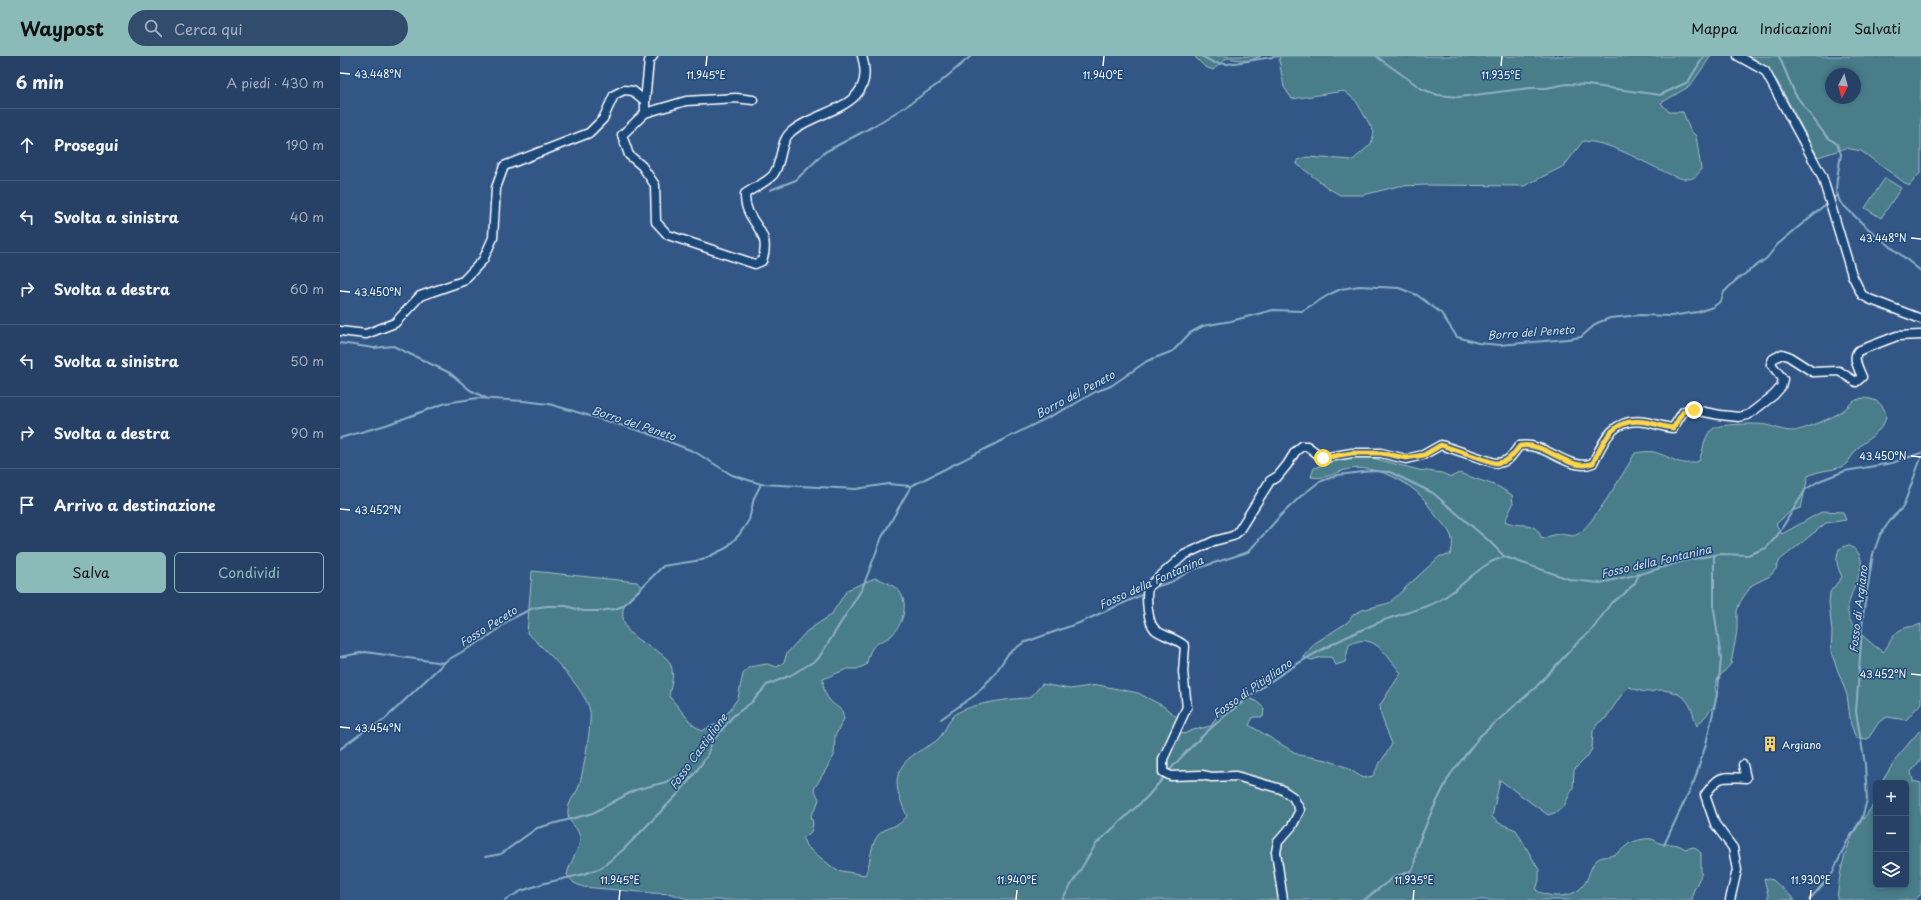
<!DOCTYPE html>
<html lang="it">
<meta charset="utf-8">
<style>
:root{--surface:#264165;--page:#324c6e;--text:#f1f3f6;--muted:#a4afbf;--line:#425a79;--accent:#8bbbb9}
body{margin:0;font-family:"Playpen Sans",sans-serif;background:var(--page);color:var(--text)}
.controls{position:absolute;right:12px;bottom:12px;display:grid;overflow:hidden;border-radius:6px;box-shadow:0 2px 6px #0003}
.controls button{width:36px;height:36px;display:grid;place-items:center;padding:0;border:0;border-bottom:1px solid var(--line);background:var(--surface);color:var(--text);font:20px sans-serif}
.compass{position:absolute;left:1485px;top:12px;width:36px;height:36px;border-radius:50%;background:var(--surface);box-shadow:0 2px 6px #0003;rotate:186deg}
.stop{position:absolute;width:12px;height:12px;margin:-9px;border:3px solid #ffd54a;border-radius:50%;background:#fff}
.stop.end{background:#ffd54a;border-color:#fff;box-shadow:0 1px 4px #0008}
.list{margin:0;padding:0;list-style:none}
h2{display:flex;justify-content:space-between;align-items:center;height:52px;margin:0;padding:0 16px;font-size:17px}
h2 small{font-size:13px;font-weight:400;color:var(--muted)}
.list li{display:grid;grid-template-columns:26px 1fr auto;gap:12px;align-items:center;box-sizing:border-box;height:72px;padding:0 16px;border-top:1px solid var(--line)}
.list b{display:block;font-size:15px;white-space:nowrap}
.list em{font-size:13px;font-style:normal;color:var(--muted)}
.actions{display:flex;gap:8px;padding:12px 16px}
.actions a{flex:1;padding:9px 0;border:1px solid var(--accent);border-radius:6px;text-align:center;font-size:14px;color:var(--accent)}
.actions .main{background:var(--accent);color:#111}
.icon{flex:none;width:22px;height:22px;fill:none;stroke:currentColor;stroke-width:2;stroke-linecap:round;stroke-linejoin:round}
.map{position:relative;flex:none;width:1581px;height:844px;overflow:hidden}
header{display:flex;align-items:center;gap:24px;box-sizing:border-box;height:56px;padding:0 20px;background:var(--accent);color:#111}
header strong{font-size:19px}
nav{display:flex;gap:22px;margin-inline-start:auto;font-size:14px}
.search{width:280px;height:36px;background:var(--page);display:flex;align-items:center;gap:10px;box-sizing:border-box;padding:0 14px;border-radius:22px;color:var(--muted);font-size:15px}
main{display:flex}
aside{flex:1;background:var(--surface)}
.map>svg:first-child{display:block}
.green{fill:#497d8a;stroke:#a4bec4;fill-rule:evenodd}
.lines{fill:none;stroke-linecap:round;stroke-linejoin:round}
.stream{stroke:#8fb0c7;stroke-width:2}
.minor-casing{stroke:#fff;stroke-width:11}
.minor{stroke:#1f4a7a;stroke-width:8}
.route{stroke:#ffd54a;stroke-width:5}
.ticks{fill:none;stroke:#fff;stroke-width:1.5}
.labels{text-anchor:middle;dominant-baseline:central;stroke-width:3;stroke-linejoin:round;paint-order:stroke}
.poi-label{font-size:10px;fill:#fff;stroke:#1f4a7a;text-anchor:start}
.water-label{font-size:11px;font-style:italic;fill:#d0dee8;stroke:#1f4a7a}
.ticks-label{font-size:10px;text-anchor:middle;fill:#fff;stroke:#1f4a7a;stroke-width:3;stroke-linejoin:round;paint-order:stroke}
</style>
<header>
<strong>Waypost</strong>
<div class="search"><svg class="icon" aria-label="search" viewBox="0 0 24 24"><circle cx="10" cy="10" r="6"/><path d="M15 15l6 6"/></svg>Cerca qui</div>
<nav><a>Mappa</a><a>Indicazioni</a><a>Salvati</a></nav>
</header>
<main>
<aside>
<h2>6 min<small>A piedi · 430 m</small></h2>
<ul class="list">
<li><svg class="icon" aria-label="ahead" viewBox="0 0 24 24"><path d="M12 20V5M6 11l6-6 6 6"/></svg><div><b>Prosegui</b></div><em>190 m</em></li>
<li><svg class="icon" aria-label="left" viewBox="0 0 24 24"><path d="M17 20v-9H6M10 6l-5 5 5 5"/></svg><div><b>Svolta a sinistra</b></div><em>40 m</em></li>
<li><svg class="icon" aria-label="right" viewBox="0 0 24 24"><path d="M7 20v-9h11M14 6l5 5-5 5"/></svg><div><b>Svolta a destra</b></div><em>60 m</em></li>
<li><svg class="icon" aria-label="left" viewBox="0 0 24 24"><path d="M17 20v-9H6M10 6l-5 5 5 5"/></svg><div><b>Svolta a sinistra</b></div><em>50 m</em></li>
<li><svg class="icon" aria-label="right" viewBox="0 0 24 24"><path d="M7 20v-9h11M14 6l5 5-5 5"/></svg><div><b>Svolta a destra</b></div><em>90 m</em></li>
<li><svg class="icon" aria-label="arrive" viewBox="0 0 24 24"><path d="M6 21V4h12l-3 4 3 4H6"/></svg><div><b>Arrivo a destinazione</b></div></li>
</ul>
<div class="actions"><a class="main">Salva</a><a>Condividi</a></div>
</aside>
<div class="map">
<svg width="1581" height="844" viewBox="0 0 1581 844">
<rect width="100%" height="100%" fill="#325787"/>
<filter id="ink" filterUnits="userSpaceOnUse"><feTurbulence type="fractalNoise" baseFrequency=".025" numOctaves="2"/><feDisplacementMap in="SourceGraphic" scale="8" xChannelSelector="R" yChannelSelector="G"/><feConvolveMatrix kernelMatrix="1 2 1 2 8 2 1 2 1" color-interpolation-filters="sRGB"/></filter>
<g filter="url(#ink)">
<g class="green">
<polygon points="854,0 921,0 908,5 887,2 873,14 865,11"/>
<path d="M940 0H1371L1350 30 1321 47 1329 56H1343L1350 74 1356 80 1361 113C1358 119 1354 123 1347 123 1338 123 1329 118 1321 114 1297 103 1270 86 1243 85L1224 110 1184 130 1089 129 1059 130 1023 139H1000L988 132 957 108 958 104 967 101 1013 104 1031 88 1034 76 1016 45 1004 35 952 43 944 31 939 4Z"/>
<path d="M1412 0H1581V116L1569 130 1521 95 1506 92 1478 101 1436 23ZM1491 18H1515V42H1491Z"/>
<polygon points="1545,122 1561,132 1541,162 1525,152"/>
<path d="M1524 342C1533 343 1540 345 1544 353 1553 370 1526 383 1517 393 1513 397 1510 404 1506 408 1498 415 1480 413 1468 420L1461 452 1451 455 1436 468 1442 478 1483 455 1503 456 1506 464 1486 467 1440 504 1436 513 1430 520 1412 529 1400 546 1397 555V575L1391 608 1378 622 1375 631 1377 640 1375 649 1357 670C1354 664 1354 658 1351 652 1347 640 1332 634 1320 634 1316 634 1312 636 1308 636 1301 636 1295 633 1289 631L1282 638 1266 662 1258 667 1253 675 1252 693 1247 701 1234 714 1233 732 1224 750 1217 756 1208 759 1160 724 1152 761 1159 767 1176 774 1199 814V824L1196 834C1210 843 1235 843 1245 827 1250 819 1250 809 1258 803 1262 800 1270 801 1276 798 1282 795 1286 788 1293 786 1298 784 1306 782 1311 783 1314 783 1317 786 1319 787 1331 790 1334 785 1345 793L1354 791 1361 797V819L1353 836 1352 844H350L332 838 312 837 243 831 234 827 227 819C229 807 241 791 240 782 238 768 224 767 229 749 231 742 237 737 239 730 243 718 252 666 250 655 245 632 204 592 187 577L192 515 297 526 302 533C291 540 281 547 283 561 285 584 312 588 326 602 337 613 331 628 329 640L353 669 362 675 388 662 387 658 398 642 403 618 409 611 427 608 437 611 444 606 447 597 467 575 491 559 507 534 535 522C543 524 553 529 559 535 570 548 562 570 551 580 546 584 537 586 533 591 529 596 528 603 526 609L517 613H507L483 623C483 639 489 646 502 654L504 663 495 680 494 700 474 733 479 743 476 752 471 759 473 768 471 776 463 782 466 790 496 814 525 819C532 806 529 784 543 775 553 768 557 773 567 760 557 737 549 718 572 700 579 694 588 691 596 685 605 678 607 665 616 658 628 648 673 642 690 642L702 628 730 633 758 629 798 637 823 650 838 662 835 675 844 678 853 674 871 670 883 650 902 648 909 642 917 646 924 652 923 661H913L909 669 959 699 987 704 1006 711 1023 722 1033 720C1038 708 1046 699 1052 688L1041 659 1040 649 1061 617C1047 601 1034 574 1009 589L1005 606 996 609 991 601H981L972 604 963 601 975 587 1008 566 1014 558 1022 554 1049 547 1100 500 1110 499C1117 480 1108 474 1096 460 1091 454 1087 446 1081 440 1064 423 1034 409 1009 413 995 416 986 424 971 421L974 412 1002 402 1021 399 1079 414 1102 417 1111 421 1119 417 1157 430 1172 439 1173 448 1165 465C1182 474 1194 461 1202 483 1207 481 1214 478 1220 478 1226 478 1232 482 1238 478 1251 471 1287 412 1295 397 1301 396 1308 395 1314 396 1333 401 1340 412 1359 405 1364 394 1363 379 1374 372 1380 368 1418 367 1426 369 1435 371 1443 375 1453 375 1460 375 1492 362 1499 357 1510 351 1510 344 1524 342Z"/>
<path d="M1508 489C1543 506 1496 541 1511 566 1516 575 1534 590 1543 596 1550 588 1552 578 1562 573 1568 570 1575 571 1581 568V647L1566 664 1547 661 1539 666 1528 683 1516 682 1511 669 1507 639 1491 596 1492 576 1489 546 1490 536 1502 521C1497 510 1495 504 1499 493Z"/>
<path d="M1581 673V703L1571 716 1573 725 1581 727V838L1575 844H1497C1499 819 1504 792 1518 770 1524 761 1532 753 1536 742V829H1566V727H1541L1558 700Z"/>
<path d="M1424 822 1433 824 1455 844H1428C1429 838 1425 829 1424 822Z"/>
</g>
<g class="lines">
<g class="stream">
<polyline points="861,0 875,7 888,8 939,0"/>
<polyline points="1036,0 1082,33 1098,39 1119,41 1190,32 1206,32 1227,28 1247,29 1320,39 1348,26 1364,0"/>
<polyline points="1439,0 1455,38 1486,80 1497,88 1501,98 1497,123 1496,135 1500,146 1525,170 1581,215"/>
<polyline points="430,134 456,124 485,96 532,71 568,49 598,28 631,0"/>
<polyline points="1492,143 1498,139"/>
<polyline points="0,287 34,292 53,290 110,317 130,334 146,342"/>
<polyline points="0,382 46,369 106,347 138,342 184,345 209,348 230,354 307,377 355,396 392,419 421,428 516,433 548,428 571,430 733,349 755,336 771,330 807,305 833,295 850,277 863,270 891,265 933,254 962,255 990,238 1001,233 1019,230 1059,232 1077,239 1101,257 1117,281 1138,287 1160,289 1228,283 1241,281 1257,267 1270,262 1300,259 1331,260 1358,256 1373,251 1381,245 1384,236 1395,225 1427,202 1437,189 1487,147"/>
<polyline points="812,532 831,526 852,514 908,496 941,459 961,440 979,426 998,419 1031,415 1050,416 1093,437 1148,484 1165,501 1232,524 1260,527 1304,517 1347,504 1380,498 1408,499 1426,492 1437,480 1466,433 1479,425 1505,415 1552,407 1581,397"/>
<polyline points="0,601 25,596 104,607"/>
<polyline points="601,663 635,639 654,619 668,598 683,587 739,567 806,537"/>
<polyline points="0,693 23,676 44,664 106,605 148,581 169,564 193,552 207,550 226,550 243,555 258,555 275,553 283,550 323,510 362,504 386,492 399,479 409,464 414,442 421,428"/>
<path d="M828 716C885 650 962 598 1042 565 1059 558 1077 555 1094 547 1115 538 1129 519 1148 508 1153 504 1159 503 1165 501"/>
<polyline points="1324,789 1355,723 1366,688 1378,634 1381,603 1374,553 1374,500"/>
<polyline points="145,801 161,798 197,772 253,757 295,734 326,726 339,720 352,721"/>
<polyline points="165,844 181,835 205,827 244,818 261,812 284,793 337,739 352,721 367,700 372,686 393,660 412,646 427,629 451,619 478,603 522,533 542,481 571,430"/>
<polyline points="722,844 756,788 807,741 825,720"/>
<polyline points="1024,844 1054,821 1069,816 1074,811 1076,793 1091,757 1110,719 1140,680 1195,632 1238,586 1252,574 1271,547 1284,538 1295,527 1299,518"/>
<polyline points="1469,844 1492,818 1507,786 1522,762 1527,744 1525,708 1516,656 1523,559 1533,498 1540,479 1552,462 1563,451 1581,402"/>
</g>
<defs>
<g id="minor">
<polyline points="1398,0 1425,15 1482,120 1512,219 1522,239 1529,243 1581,263"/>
<path d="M413 44 396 42 346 45 305 57 282 79 289 99 302 110 315 129 316 166 328 179 415 208 422 205C434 172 404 169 405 138 413 132 427 126 433 119 443 106 439 85 452 75 480 52 538 53 522 0"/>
<polyline points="305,45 309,5 313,0"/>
<polyline points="0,275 26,278 55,267 80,240 123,225 143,204 153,182 156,132 164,110 249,77 263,63 274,39 284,34 293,35 305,45 305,57"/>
<path d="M943 844 936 796 938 786 952 770 960 754 953 741 941 733 896 720 872 721 862 719 831 720 823 716V703L847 651 843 616 845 590C836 582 826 581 817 575 807 569 806 541 808 531L844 499 874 485 893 480 898 476 930 425 938 420 947 409 955 396 962 390H967L983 402 1012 397H1041L1066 403 1083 399 1101 389 1155 407C1169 407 1171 400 1179 390 1206 385 1229 417 1253 407 1264 384 1273 361 1305 366 1314 367 1323 371 1333 372L1343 356 1349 353 1380 359 1399 361 1408 359 1434 339 1441 331 1443 323 1431 308 1433 303 1442 298 1448 300 1473 316 1499 315 1516 326 1522 321C1519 313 1512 302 1518 295L1557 280 1581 279"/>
<path d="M1390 844 1397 814 1393 792 1375 768 1365 739C1380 718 1381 721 1406 722L1403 709"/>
</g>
</defs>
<use href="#minor" class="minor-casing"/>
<use href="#minor" class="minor"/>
</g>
</g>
<g class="lines" filter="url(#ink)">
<path class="route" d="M983 402 1012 397H1041L1066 402 1084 399 1101 389 1155 407C1169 407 1171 400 1180 390 1206 385 1229 417 1253 407 1264 384 1273 361 1305 366 1314 367 1323 371 1333 372L1343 356 1349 353 1354 354"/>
</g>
<path class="ticks" d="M366 10 367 0M763 10 764 0M1161 10 1162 0M0 17 10 18M1571 182 1581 183M0 235 10 236M1571 400 1581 401M0 453 10 454M1571 618 1581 619M0 671 10 672M279 844 280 834M676 844 677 834M1073 844 1074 834M1470 844 1471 834"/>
<defs>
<symbol id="building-bare" viewBox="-9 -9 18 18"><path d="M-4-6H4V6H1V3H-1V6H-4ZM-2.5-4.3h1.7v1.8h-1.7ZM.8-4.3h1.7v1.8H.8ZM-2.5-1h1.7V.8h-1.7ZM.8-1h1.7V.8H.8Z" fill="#ffd166" stroke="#1f4a7a" stroke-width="2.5" paint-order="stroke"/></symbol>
</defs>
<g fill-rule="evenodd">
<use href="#building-bare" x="1419" y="677" width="22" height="22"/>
</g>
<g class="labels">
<g class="poi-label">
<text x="1442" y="688">Argiano</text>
</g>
<g class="water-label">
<text transform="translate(1191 276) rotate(-4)">Borro del Peneto</text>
<text transform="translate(735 338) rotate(-28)">Borro del Peneto</text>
<text transform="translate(294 367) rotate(18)">Borro del Peneto</text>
<text transform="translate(1316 505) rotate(-13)">Fosso della Fontanina</text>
<text transform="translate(811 526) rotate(-24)">Fosso della Fontanina</text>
<text transform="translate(1518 553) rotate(-83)">Fosso di Argiano</text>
<text transform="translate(148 570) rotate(-32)">Fosso Peceto</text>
<text transform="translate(912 632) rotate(-35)">Fosso di Pitigliano</text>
<text transform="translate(358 695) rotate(-54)">Fosso Castiglione</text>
</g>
</g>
<g class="ticks-label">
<text x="38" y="22">43.448°N</text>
<text x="366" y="23">11.945°E</text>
<text x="763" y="23">11.940°E</text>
<text x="1161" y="23">11.935°E</text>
<text x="1543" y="186">43.448°N</text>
<text x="38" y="240">43.450°N</text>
<text x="1543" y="404">43.450°N</text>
<text x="38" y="458">43.452°N</text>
<text x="1543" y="622">43.452°N</text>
<text x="38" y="676">43.454°N</text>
<text x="280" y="828">11.945°E</text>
<text x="677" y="828">11.940°E</text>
<text x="1074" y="828">11.935°E</text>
<text x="1471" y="828">11.930°E</text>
</g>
</svg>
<div class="controls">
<button>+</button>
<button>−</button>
<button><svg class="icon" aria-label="layers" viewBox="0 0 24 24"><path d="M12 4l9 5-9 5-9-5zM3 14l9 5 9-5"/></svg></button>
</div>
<svg class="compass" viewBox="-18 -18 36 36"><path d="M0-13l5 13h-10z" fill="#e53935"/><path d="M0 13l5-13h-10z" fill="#a4afbf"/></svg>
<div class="stop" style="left:983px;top:402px"></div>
<div class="stop end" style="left:1354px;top:354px"></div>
</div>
</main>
